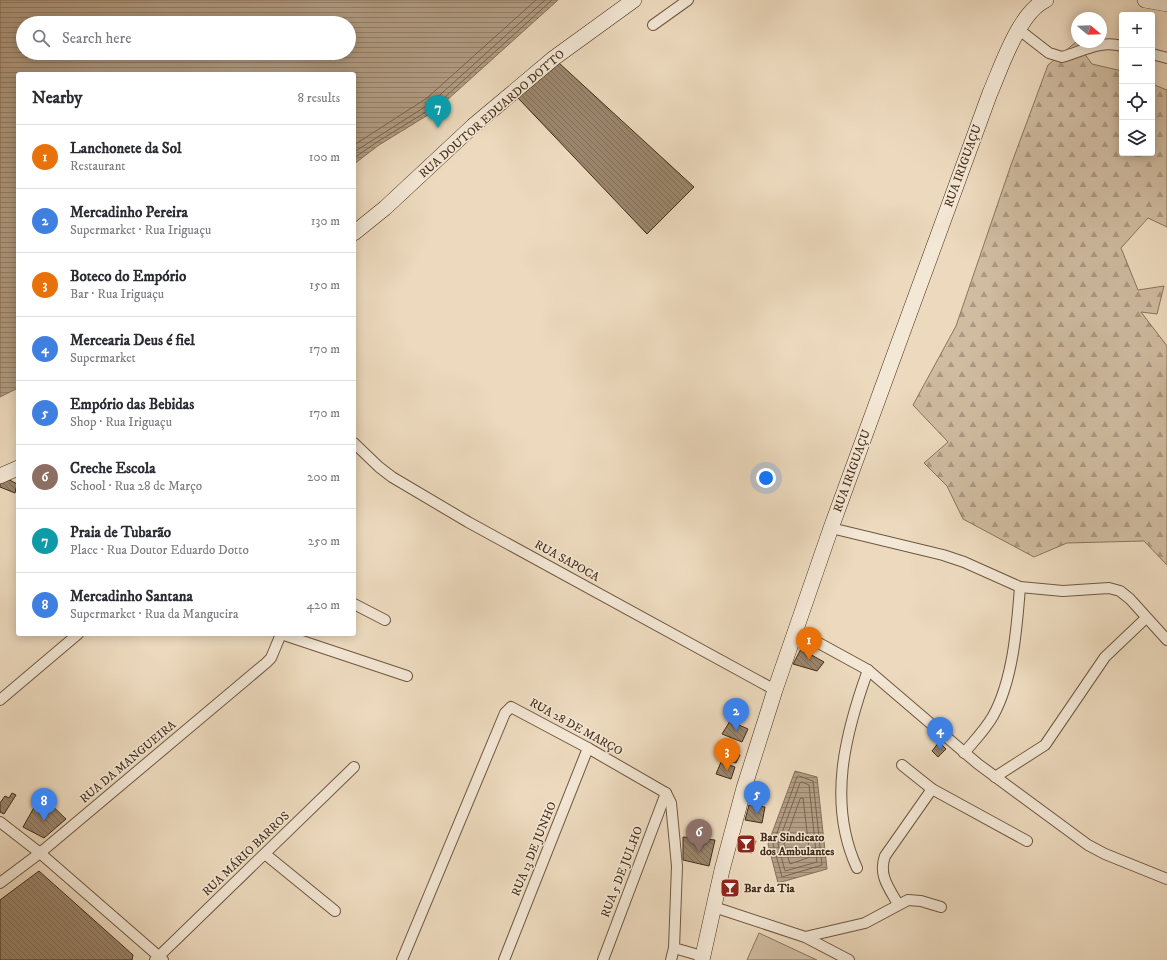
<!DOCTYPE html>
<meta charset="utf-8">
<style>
:root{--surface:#fff;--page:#f7f7f7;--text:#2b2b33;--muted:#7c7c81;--line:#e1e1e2;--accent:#0b8043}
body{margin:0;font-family:"IM FELL DW Pica",serif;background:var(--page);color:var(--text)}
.controls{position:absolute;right:12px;top:12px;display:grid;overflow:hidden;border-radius:4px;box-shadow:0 2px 10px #0003}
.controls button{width:36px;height:36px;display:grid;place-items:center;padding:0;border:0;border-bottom:1px solid var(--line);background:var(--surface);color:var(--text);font:20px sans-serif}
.compass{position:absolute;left:1071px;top:12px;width:36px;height:36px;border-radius:50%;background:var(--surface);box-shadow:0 2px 10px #0003;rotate:109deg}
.you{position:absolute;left:766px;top:478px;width:14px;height:14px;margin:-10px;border:3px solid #fff;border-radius:50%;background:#1a73e8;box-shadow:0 0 0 6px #1a73e833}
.badge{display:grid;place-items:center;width:26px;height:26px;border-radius:50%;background:var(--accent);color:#fff;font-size:13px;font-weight:700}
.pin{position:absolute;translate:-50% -33px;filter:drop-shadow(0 1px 2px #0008)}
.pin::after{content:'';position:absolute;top:21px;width:14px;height:12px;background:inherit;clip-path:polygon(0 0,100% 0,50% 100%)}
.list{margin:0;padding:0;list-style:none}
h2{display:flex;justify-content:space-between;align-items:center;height:52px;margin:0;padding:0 16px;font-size:17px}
h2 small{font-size:13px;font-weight:400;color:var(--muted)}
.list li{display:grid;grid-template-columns:26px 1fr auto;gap:12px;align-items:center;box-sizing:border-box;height:64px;padding:0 16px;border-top:1px solid var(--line)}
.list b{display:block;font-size:15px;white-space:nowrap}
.list p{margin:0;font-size:13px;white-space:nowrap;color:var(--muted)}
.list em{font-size:13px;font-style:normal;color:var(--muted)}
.icon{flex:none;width:22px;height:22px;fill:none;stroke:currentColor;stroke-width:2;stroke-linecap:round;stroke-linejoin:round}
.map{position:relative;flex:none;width:1167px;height:960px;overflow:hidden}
.search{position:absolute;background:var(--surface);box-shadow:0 2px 10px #0003;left:16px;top:16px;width:340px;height:44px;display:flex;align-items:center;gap:10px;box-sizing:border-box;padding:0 14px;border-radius:22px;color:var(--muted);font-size:15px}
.panel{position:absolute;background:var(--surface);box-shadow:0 2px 10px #0003;left:16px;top:72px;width:340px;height:564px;border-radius:4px}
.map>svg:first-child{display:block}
.forest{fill:url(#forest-firs);stroke:#8a745c}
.pitch{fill:#d0bca1;stroke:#8a745c}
.water{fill:url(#water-rules);stroke:#867059;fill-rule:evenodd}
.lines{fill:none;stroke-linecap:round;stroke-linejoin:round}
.shore{stroke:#7b644e;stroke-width:1}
.building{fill:url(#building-back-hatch);stroke:#432b16}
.minor-casing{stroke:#6e5740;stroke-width:12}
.secondary-casing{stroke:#432b16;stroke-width:16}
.minor{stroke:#f3e7d5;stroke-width:10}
.secondary{stroke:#f3e7d5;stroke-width:15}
.labels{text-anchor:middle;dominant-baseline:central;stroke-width:3;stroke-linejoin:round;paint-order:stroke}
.street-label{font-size:12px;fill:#432b16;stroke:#f3e7d5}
.poi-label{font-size:12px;font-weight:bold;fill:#432b16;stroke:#f3e7d5;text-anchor:start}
</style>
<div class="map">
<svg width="1167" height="960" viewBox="0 0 1167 960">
<defs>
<pattern id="forest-firs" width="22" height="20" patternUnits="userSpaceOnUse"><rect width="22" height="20" fill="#d0bca1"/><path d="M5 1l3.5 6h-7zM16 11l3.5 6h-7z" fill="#aa9982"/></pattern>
<pattern id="water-rules" width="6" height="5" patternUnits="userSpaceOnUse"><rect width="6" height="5" fill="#b39e85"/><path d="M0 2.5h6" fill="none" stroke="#93816c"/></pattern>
<pattern id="building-back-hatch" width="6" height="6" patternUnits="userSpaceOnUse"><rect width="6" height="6" fill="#9b866d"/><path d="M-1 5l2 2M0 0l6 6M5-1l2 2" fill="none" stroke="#806e59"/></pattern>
</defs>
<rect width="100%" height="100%" fill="#eddabe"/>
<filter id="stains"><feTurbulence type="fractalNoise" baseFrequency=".005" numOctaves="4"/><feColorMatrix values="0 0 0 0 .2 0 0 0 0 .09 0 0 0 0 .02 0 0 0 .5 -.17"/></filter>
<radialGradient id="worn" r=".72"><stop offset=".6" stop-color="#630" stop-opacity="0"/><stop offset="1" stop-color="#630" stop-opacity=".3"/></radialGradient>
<polygon class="forest" points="1076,42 1092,64 1122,71 1122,153 1152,153 1152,84 1167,90 1167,227 1148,218 1121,248 1138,290 1164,286 1157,314 1141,312 1167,346 1167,565 1144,541 1067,543 1034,557 963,519 947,486 924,463 948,442 913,405 956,326 1011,165 1048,65"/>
<polygon class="pitch" points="759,933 817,960 747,960"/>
<g class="water">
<path d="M0 0H558L436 110 379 145 354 164V74H18V388L0 397ZM23 23H349V53H23Z"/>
<polygon points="795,771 817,777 827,869 778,883 768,844"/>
</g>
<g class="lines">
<g class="shore">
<polyline points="354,145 427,98 536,0"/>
<polyline points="354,152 431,103 545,0"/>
<polyline points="354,158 377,142 434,107 552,0"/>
<polygon points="799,776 813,781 822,865 782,877 773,844 797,777"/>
<polygon points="802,782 809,785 817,862 785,871 778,844 800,783"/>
<polygon points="803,798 810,857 790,864 784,844 800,799"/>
</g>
</g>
<g class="building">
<polygon points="559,63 694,187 647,234 518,98"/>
<polygon points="4,477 17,484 15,493 0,487 0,480"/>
<polygon points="801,649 824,662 817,671 793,664"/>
<polygon points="730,721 748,729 742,742 722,734"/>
<polygon points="939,742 946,749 938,757 932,751"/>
<polygon points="724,749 740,755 736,763 722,759"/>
<polygon points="721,762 735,767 731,779 716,774"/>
<polygon points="12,793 16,795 4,814 0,812 0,803 5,796 9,798"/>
<polygon points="41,795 66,819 44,838 23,827"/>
<polygon points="749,805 765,807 762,823 745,820"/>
<polygon points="742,836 756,841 752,853 738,850"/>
<polygon points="683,837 715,840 709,866 683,860"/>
<polygon points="39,871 133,955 132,960 0,960 0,900"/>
</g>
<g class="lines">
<defs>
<g id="minor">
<polyline points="653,25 688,0"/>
<path d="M1018 29 1049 53 1062 57C1083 51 1100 40 1122 46"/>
<polyline points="1152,54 1167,58"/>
<polyline points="354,443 379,467 392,477 468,522 775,690"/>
<polyline points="831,528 943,555 964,562 1020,587 1063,591 1109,588 1120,591 1130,599 1167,640"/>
<polyline points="354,604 385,620"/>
<polyline points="795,630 868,670 978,764 1088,845 1105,854 1167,879"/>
<polyline points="281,634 407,676"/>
<polyline points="0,700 78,634"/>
<path d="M964 753C974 741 985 730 993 716 1013 680 1017 627 1020 587"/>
<polyline points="902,765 932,789 1027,841"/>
<polyline points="995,777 1045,745 1105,657 1146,618"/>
<polyline points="0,822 40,853 163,960"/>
<polyline points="265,854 335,911"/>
<path d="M857 868C827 803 845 734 868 670"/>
<polyline points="0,883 40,853 266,663 271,658 281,634"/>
<path d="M898 904C889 888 878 875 885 856L932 789"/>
<polyline points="714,907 805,937 849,960"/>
<polyline points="805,937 865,923 908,900 921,901 941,907"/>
<polyline points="155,960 354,767"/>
<polyline points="402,960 505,713 511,707 588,748 666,793 671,803 677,866 674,948 702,956"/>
<polyline points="504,960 588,748"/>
<polyline points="603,960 666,793"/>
<polyline points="671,960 674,948"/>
</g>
<g id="secondary">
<polyline points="1145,0 1167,4"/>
<polyline points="354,233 385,208 473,126 554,58 634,0"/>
<polyline points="0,476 18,468"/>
<path d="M702 960 722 870 744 788 775 690 831 528 990 93C1001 68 1019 12 1046 0"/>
</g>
</defs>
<use href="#minor" class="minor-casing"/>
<use href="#secondary" class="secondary-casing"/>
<use href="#minor" class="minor"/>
<use href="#secondary" class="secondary"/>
</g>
<defs>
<symbol id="bar-square" viewBox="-11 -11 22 22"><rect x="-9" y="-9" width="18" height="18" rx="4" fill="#8f2418" stroke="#f3e7d5"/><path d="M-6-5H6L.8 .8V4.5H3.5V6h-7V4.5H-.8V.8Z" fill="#fff"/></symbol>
</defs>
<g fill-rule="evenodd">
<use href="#bar-square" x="735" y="833" width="22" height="22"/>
<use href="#bar-square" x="719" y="877" width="22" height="22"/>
</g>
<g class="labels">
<g class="street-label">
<text transform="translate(492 114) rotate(-41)">RUA DOUTOR EDUARDO DOTTO</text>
<text transform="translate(963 166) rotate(-70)">RUA IRIGUAÇU</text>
<text transform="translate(852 471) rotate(-70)">RUA IRIGUAÇU</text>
<text transform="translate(567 561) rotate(29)">RUA SAPOCA</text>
<text transform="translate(576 727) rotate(29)">RUA 28 DE MARÇO</text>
<text transform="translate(128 762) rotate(-40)">RUA DA MANGUEIRA</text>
<text transform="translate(534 849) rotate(-68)">RUA 13 DE JUNHO</text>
<text transform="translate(246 854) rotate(-44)">RUA MÁRIO BARROS</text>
<text transform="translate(622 872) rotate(-69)">RUA 5 DE JULHO</text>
</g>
<g class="poi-label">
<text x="760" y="837">Bar Sindicato<tspan x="760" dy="14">dos Ambulantes</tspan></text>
<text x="744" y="888">Bar da Tia</text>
</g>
</g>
<rect width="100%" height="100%" filter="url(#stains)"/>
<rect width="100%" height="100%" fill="url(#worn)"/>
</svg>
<div class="controls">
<button>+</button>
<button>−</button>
<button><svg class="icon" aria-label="locate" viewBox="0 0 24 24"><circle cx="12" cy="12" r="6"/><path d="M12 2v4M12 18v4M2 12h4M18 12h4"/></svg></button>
<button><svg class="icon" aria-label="layers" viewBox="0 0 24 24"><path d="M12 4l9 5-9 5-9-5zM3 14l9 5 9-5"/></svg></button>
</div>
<svg class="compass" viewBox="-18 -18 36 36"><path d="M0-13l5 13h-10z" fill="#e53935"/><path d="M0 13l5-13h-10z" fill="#7c7c81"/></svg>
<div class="you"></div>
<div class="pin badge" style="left:809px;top:660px;background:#e8710a">1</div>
<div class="pin badge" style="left:736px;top:731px;background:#3f7fe0">2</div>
<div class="pin badge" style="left:727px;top:771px;background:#e8710a">3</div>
<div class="pin badge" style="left:940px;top:750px;background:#3f7fe0">4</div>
<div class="pin badge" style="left:757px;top:814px;background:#3f7fe0">5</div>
<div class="pin badge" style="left:699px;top:852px;background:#8d6e63">6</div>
<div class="pin badge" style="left:438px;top:128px;background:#0f9aa8">7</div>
<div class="pin badge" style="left:44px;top:821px;background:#3f7fe0">8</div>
<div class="search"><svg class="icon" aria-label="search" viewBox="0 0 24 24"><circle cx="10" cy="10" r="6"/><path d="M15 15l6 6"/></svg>Search here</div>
<section class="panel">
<h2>Nearby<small>8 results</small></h2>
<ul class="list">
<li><span class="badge" style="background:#e8710a">1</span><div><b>Lanchonete da Sol</b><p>Restaurant</p></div><em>100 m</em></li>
<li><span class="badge" style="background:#3f7fe0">2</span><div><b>Mercadinho Pereira</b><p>Supermarket · Rua Iriguaçu</p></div><em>130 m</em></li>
<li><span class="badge" style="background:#e8710a">3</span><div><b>Boteco do Empório</b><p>Bar · Rua Iriguaçu</p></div><em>150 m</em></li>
<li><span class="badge" style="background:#3f7fe0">4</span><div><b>Mercearia Deus é fiel</b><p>Supermarket</p></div><em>170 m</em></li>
<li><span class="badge" style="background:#3f7fe0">5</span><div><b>Empório das Bebidas</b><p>Shop · Rua Iriguaçu</p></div><em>170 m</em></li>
<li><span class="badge" style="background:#8d6e63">6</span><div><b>Creche Escola</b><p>School · Rua 28 de Março</p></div><em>200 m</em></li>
<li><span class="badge" style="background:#0f9aa8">7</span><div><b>Praia de Tubarão</b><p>Place · Rua Doutor Eduardo Dotto</p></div><em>250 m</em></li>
<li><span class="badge" style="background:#3f7fe0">8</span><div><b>Mercadinho Santana</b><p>Supermarket · Rua da Mangueira</p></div><em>420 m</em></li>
</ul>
</section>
</div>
